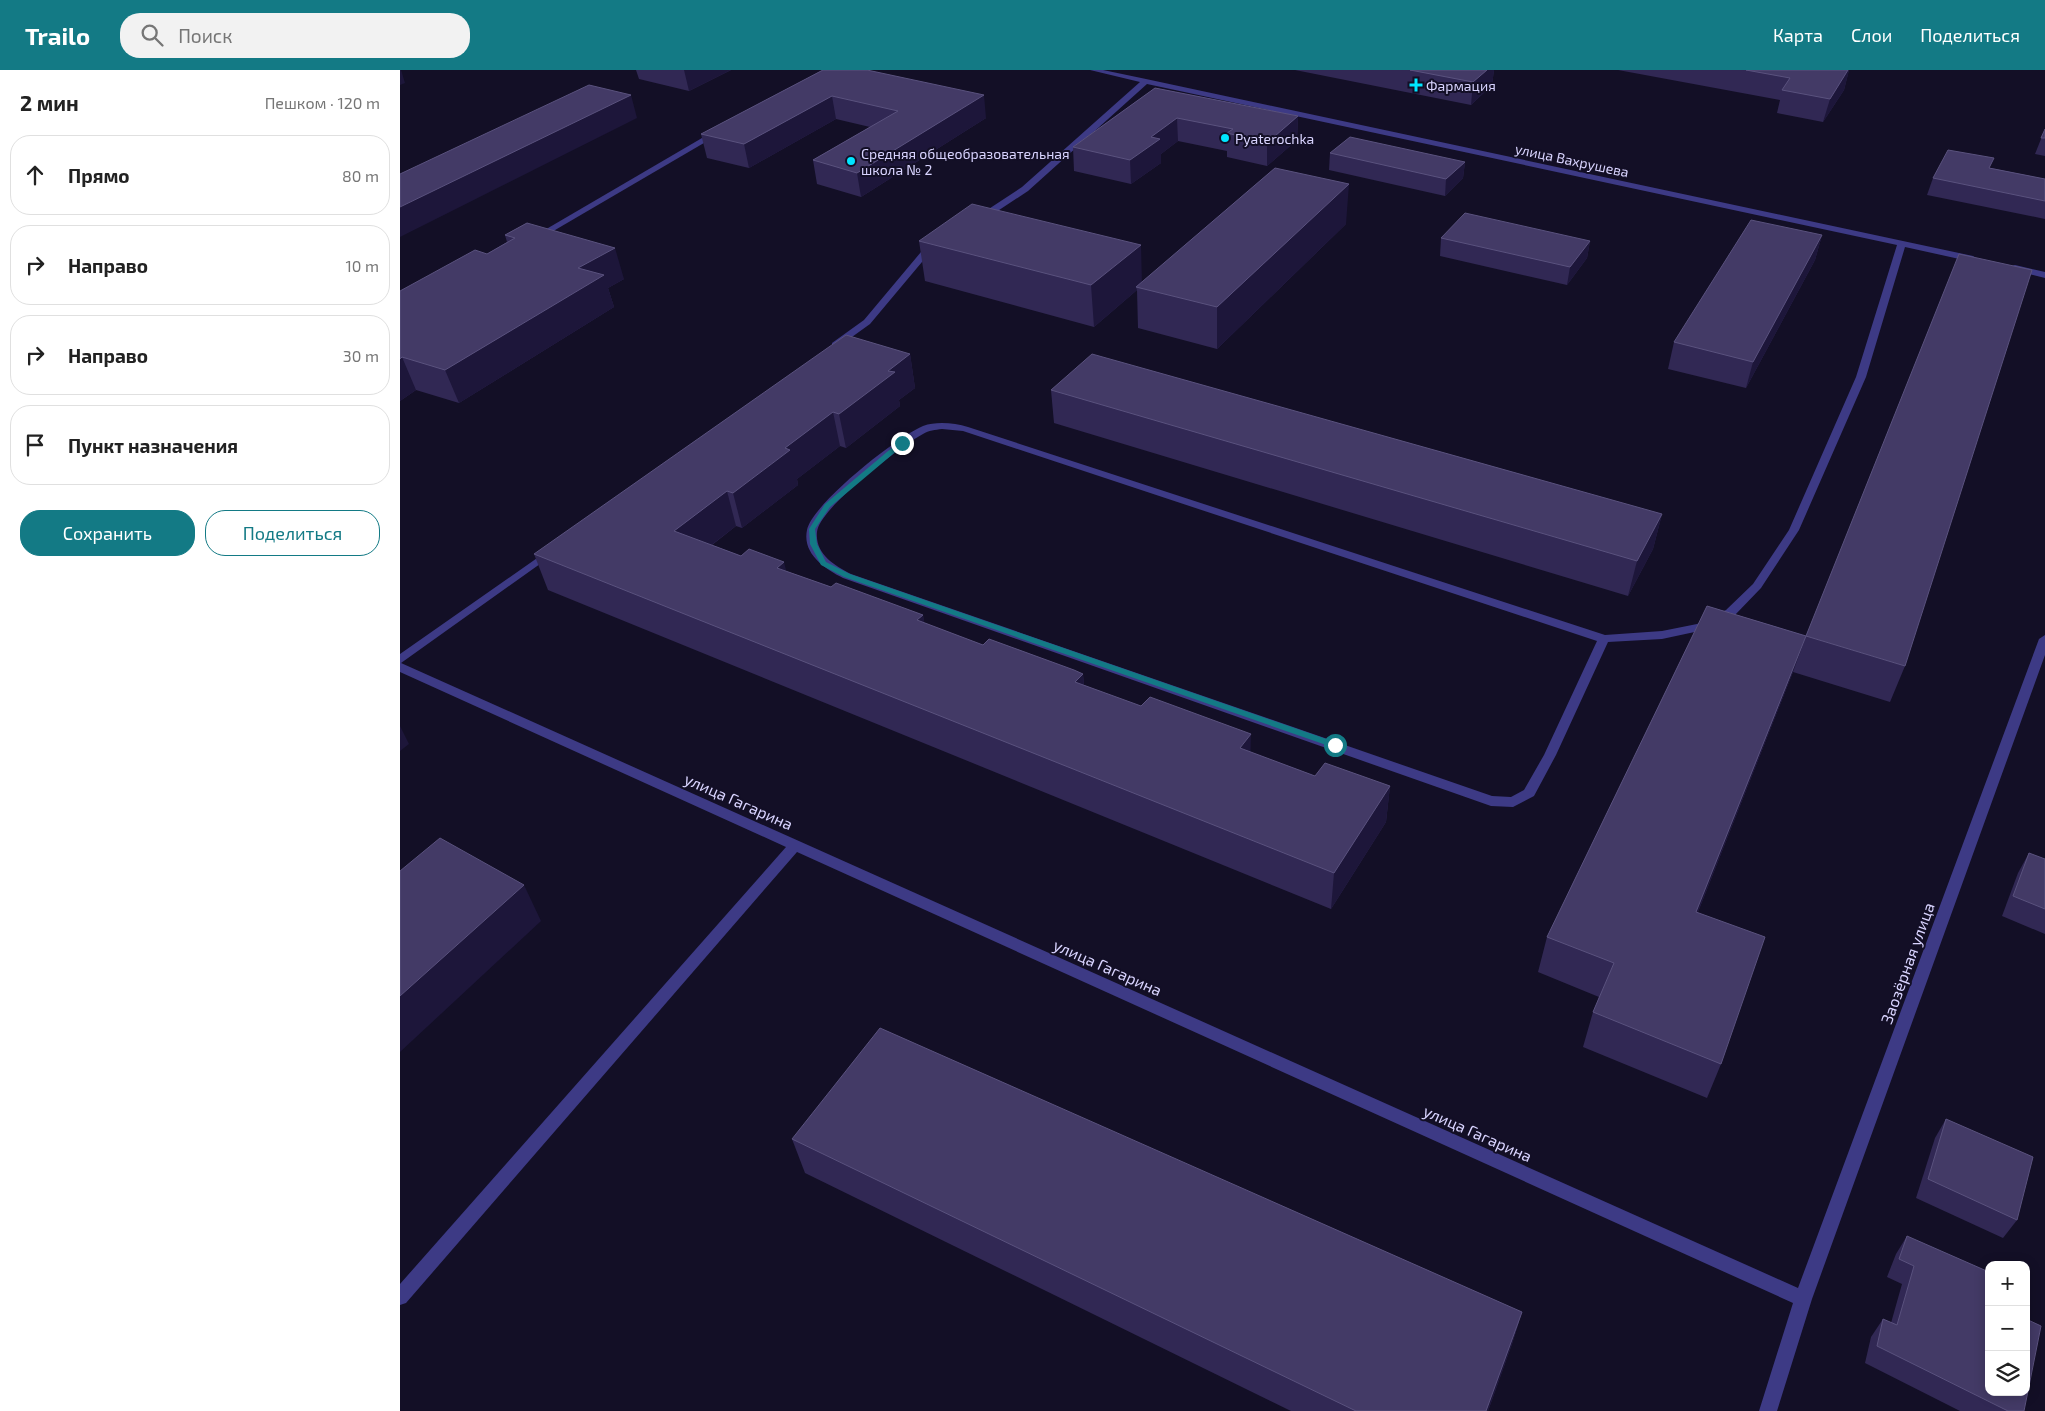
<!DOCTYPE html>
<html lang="ru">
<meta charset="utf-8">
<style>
:root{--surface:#fff;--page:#f2f2f2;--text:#222;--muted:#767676;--line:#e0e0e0;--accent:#137a85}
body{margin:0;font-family:"Exo 2",sans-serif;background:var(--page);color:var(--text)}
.controls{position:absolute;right:15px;bottom:15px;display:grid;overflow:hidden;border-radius:10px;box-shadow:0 2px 12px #0003}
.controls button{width:45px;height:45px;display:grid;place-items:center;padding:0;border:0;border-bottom:1px solid var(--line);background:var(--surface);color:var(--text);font:25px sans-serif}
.stop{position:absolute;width:15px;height:15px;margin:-11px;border:4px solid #137a85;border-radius:50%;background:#fff}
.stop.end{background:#137a85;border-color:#fff;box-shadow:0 1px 5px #0008}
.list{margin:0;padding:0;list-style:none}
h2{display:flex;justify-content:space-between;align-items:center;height:65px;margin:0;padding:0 20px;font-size:21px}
h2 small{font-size:16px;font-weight:400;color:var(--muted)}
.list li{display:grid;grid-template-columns:32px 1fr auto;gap:15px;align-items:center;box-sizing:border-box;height:80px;margin:0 10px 10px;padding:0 10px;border:1px solid var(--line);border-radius:20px}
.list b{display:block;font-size:19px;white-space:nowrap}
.list em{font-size:16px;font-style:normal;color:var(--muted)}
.actions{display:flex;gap:10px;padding:15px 20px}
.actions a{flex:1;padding:11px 0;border:1px solid var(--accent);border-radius:20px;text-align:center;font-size:18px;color:var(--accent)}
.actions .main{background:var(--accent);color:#fff}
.icon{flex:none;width:28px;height:28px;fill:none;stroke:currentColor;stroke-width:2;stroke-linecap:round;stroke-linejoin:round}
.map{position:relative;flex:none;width:1645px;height:1341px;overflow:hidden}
header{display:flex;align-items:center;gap:30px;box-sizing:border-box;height:70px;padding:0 25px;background:var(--accent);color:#fff}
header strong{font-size:24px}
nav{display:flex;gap:28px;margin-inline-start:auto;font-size:18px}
.search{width:350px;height:45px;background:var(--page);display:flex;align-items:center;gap:12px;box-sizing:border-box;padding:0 18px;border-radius:20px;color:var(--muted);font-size:19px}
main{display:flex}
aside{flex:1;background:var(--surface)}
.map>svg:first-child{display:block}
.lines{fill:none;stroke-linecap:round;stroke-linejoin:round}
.minor{fill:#3d3a85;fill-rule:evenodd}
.wall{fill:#312854}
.shaded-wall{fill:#1d163a}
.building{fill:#433a66;stroke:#5a527e}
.route{fill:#137a85}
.poi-dot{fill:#00e5ff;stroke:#130f26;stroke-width:2}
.labels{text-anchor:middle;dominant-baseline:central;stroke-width:4;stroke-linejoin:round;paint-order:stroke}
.far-poi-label{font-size:14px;fill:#d9d4ff;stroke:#130f26;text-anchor:start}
.far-street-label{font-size:14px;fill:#d9d4ff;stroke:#130f26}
.street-label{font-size:16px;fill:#d9d4ff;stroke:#130f26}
</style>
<header>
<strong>Trailo</strong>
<div class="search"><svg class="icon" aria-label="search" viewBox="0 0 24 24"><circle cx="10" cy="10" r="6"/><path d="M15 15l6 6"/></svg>Поиск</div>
<nav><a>Карта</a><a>Слои</a><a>Поделиться</a></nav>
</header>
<main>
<aside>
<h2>2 мин<small>Пешком · 120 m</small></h2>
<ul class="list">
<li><svg class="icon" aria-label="ahead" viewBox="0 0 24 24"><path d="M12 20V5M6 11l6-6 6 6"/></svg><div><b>Прямо</b></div><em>80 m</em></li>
<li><svg class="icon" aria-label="right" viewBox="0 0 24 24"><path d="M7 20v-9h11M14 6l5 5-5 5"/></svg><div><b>Направо</b></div><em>10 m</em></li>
<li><svg class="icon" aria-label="right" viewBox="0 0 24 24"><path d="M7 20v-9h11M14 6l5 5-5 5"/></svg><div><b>Направо</b></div><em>30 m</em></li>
<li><svg class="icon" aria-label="arrive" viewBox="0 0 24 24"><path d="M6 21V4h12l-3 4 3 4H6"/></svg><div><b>Пункт назначения</b></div></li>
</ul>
<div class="actions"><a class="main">Сохранить</a><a>Поделиться</a></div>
</aside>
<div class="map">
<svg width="1645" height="1341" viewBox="0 0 1645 1341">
<rect width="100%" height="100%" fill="#130f26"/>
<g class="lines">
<g class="minor">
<path d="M690 0H703L746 9 1573 186 1577 189 1573 192 1505 177 1466 307 1399 460 1361 518 1334 546 1304 560 1262 569 1208 572 1156 685 1134 726 1113 737 1091 736 443 508C425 499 402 484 407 460 412 434 498 366 523 356 537 351 554 353 568 357L1205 565 1262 561 1297 554 1326 540 1353 514 1389 460 1456 307 1497 175 747 14 628 121 584 150H578V146L622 117 740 12ZM542 359 563 361 1197 571 1144 685 1124 720 1111 727 1092 726 451 504C434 495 415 484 417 462 419 438 502 375 523 364 529 360 535 360 542 359Z"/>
<polygon points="314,61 321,63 138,170 131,168"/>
<polygon points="532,176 539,178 527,186 470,254 438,277 432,277 432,273 464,250 521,182"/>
<polygon points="1615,195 1645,202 1645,208 1612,200 1612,196"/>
<polygon points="150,479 155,482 154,484 1,593 1398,1218 1639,569 1645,565 1645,585 1412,1229 1377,1341 1359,1341 1393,1233 397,782 6,1233 0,1235 0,1214 386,777 0,602 0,584"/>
</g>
</g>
<g class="wall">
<polygon points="236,0 331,0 289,21 239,9"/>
<polygon points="423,0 586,48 461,127 417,114 413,90 470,57 436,49 349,98 307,88 301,64"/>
<polygon points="895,0 1094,0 1092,15 1071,35"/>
<polygon points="1218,0 1449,0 1444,20 1423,52 1377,43 1380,30"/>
<polygon points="755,18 898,46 897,70 867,96 827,87 827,81 778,71 761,84 761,93 731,114 674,101 673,77"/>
<polygon points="1645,59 1645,86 1635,84"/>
<polygon points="930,83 1065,92 1063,108 1045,126 929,100"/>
<polygon points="1591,98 1645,109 1645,149 1527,125 1533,108"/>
<polygon points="127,153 224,209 208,218 214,237 59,333 16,320 0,331 0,221 87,184 107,172 105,165"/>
<polygon points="946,154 817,279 738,258 737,220 694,257 525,211 519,171 742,212"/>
<polygon points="1422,165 1415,190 1346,318 1268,299 1274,272"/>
<polygon points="1041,168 1190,171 1187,188 1167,215 1040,186"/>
<polygon points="510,284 515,318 499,330 500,336 446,378 440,376 397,409 398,415 342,458 336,456 312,475 341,486 386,501 431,517 523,545 524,553 583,575 683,604 684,615 850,682 915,706 990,716 986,752 931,839 148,520 134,484"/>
<polygon points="651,320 1262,444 1253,479 1228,526 654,353"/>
<polygon points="1307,536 1505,596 1490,632 1393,602 1298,842 1321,994 1307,1028 1183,977 1193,942 1199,927 1138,902 1147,867"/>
<polygon points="1629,783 1645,789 1645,864 1602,846 1618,803"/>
<polygon points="1546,1049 1617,1150 1603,1168 1516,1128 1535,1068"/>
<polygon points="392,1069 1122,1242 1112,1274 1088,1341 891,1341 405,1103"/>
<polygon points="1507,1166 1586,1229 1624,1341 1560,1341 1465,1293 1471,1267 1483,1249 1491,1253 1502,1214 1487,1207 1496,1184"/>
</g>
<g class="shaded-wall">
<polygon points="0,0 1,0 5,13 0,15"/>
<polygon points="284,0 331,0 289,21"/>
<polygon points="1087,0 1094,0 1092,15 1071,35 1073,12"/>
<polygon points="1448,0 1449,0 1444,20 1423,52 1430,29"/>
<polygon points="231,25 237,48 0,167 0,137"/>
<polygon points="584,25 586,48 461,127 457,103"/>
<polygon points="432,26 436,49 349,98 344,74"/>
<polygon points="898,46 897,70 867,96 867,73"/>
<polygon points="777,48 778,71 761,84 761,93 731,114 730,90 751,67"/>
<polygon points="1065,92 1063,108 1045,126 1046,109"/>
<polygon points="949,114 946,154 817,279 817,237"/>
<polygon points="1422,165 1415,190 1346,318 1353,292"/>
<polygon points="1190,171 1187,188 1167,215 1170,197"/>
<polygon points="741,175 742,215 736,217 737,220 694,257 691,215"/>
<polygon points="215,178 224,209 208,218 214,237 59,333 45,300 178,198"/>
<polygon points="510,284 515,318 499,330 500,336 446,378 439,344 488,301"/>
<polygon points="2,287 16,320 0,331 0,289"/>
<polygon points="433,342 440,376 397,409 398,415 342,458 333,423 385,378"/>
<polygon points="327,421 336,456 284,496 274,461"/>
<polygon points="1262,444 1253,479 1228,526 1237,491"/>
<polygon points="384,492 393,528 377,498"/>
<polygon points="523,545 529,581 517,550"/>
<polygon points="1406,566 1393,602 1284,877 1296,842"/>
<polygon points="683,604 686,640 675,612"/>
<polygon points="0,656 9,674 0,681"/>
<polygon points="851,664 850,700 840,678"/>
<polygon points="990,716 986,752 931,839 934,803"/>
<polygon points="124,815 141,851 0,982 0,926"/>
<polygon points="1122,1242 1112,1274 1088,1341 1086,1341"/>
</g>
<g class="building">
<polygon points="423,0 467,0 584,25 457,103 413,90 498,41 432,26 344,74 301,64"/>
<polygon points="1010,0 1087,0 1073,12"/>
<polygon points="1346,0 1448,0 1430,29 1382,20 1390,8"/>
<polygon points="189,15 231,25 0,137 0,104"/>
<polygon points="755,18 898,46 867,73 827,63 833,59 777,48 751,67 760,69 730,90 673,77"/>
<polygon points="1645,59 1645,68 1641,68"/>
<polygon points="950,67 1065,92 1046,109 930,83"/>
<polygon points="1548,80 1594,88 1589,98 1645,109 1645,131 1533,108"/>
<polygon points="875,98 949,114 817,237 736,217"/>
<polygon points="572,134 741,175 691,215 519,171"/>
<polygon points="1065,143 1190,171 1170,197 1041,168"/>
<polygon points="1351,150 1422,165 1353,292 1274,272"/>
<polygon points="127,153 215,178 178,198 204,205 45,300 2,287 0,289 0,221 75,180 87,184 115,168 105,165"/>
<polygon points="1559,184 1632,200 1505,596 1406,566 1296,842 1365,867 1321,994 1193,942 1214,893 1147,867 1307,536 1406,566"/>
<polygon points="446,265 510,284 488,301 495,302 439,344 433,342 385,378 390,380 333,423 327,421 274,461 341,486 349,479 384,492 377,498 431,517 436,513 523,545 517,550 583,575 589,569 674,600 683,604 675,612 741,636 750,627 851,664 840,678 915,706 925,693 990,716 934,803 134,484"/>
<polygon points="692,284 1262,444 1237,491 651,320"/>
<polygon points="40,768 124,815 0,926 0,801"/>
<polygon points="1629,783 1645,789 1645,839 1613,826"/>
<polygon points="480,958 1122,1242 1086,1341 956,1341 392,1069"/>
<polygon points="1546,1049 1633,1087 1617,1150 1528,1109"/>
<polygon points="1507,1166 1589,1202 1589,1220 1586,1229 1589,1230 1589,1322 1626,1322 1626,1249 1641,1256 1624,1341 1608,1341 1477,1276 1483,1249 1497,1255 1514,1196 1499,1189"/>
</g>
<polygon class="route" points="500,371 506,373 430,437 415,459 417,474 426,492 450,504 938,673 938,677 932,677 444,507 421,495 410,474 409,459 425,434"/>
<g class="poi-dot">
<path d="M1013.5 7.5h5v5h5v5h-5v5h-5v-5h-5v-5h5z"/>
<circle cx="825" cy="68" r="5"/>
<circle cx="451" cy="91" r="5"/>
</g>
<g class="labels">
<g class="far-poi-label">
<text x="1026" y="15">Фармация</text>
<text x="835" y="68">Pyaterochka</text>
<text x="461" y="83">Средняя общеобразовательная<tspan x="461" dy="16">школа № 2</tspan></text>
</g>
<g class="far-street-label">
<text transform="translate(1172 90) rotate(12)">улица Вахрушева</text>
</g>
<g class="street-label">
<text transform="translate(339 731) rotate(24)">улица Гагарина</text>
<text transform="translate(1507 893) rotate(-70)">Заозёрная улица</text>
<text transform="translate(708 897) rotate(24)">улица Гагарина</text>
<text transform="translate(1078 1063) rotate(24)">улица Гагарина</text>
</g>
</g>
</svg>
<div class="controls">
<button>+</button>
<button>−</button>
<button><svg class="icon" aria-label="layers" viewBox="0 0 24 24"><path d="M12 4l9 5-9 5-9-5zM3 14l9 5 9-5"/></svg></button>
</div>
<div class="stop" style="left:935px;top:675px"></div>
<div class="stop end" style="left:502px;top:373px"></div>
</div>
</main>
